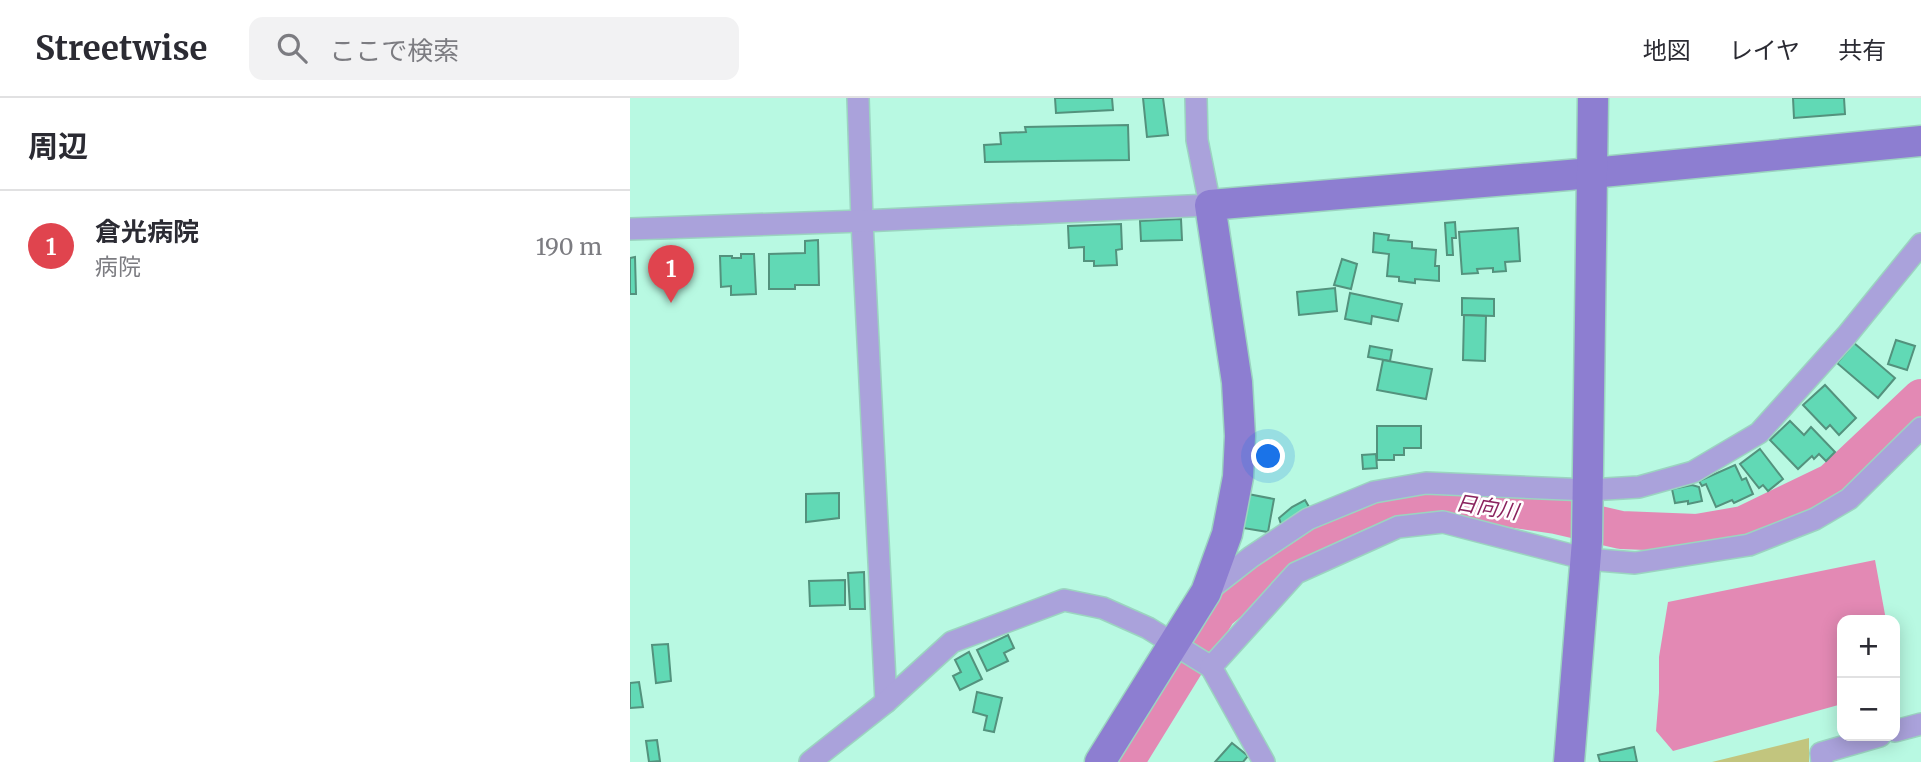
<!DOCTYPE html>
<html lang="ja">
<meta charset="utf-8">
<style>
:root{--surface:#fff;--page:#f2f2f3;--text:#2b2b33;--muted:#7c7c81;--line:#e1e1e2;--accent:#9d1667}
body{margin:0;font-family:Merriweather,"Noto Sans JP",serif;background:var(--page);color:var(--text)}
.controls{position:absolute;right:21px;bottom:21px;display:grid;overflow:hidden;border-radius:14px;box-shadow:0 4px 18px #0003}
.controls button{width:63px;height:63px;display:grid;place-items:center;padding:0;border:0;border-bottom:2px solid var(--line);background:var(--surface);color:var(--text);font:35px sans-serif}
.you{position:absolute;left:639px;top:359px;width:24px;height:24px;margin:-18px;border:5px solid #fff;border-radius:50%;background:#1a73e8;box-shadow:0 0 0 10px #1a73e833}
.badge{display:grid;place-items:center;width:46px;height:46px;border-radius:50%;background:var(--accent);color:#fff;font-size:23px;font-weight:700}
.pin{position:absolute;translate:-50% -58px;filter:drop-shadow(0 2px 4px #0008)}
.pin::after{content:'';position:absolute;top:37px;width:24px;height:21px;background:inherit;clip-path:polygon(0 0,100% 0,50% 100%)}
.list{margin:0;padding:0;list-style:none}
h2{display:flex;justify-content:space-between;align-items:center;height:91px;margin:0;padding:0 28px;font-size:30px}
h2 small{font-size:23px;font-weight:400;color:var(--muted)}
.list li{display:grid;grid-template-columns:46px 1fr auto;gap:21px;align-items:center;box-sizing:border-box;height:112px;padding:0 28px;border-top:2px solid var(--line)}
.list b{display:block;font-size:26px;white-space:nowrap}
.list p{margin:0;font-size:23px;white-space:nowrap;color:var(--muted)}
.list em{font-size:23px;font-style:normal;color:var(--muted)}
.icon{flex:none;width:38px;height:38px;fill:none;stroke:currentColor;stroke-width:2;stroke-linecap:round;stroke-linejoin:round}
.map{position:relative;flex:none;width:1291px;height:664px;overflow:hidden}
header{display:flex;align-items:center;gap:42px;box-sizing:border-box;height:98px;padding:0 35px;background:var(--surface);border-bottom:2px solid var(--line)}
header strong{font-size:33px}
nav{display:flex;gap:38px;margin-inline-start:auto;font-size:24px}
.search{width:490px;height:63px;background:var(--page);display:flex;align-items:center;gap:18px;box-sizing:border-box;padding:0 24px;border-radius:14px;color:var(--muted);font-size:26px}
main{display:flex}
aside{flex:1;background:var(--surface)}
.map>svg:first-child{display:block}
.green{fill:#c2c57e}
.water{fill:#e389b4}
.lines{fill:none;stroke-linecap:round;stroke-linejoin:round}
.river{stroke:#e389b4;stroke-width:38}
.building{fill:#61d9b5;stroke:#53927d;stroke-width:2}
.street-casing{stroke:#9bd4c0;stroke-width:24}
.secondary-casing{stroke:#9bd4c0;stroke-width:33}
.street{stroke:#aaa2db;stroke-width:21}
.secondary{stroke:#8d7ed1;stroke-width:30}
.labels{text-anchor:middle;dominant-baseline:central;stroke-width:5;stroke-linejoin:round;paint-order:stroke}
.water-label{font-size:21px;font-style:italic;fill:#8b235e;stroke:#fff}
</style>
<header>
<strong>Streetwise</strong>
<div class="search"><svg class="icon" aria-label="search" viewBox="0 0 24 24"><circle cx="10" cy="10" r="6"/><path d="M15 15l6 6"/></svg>ここで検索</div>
<nav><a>地図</a><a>レイヤ</a><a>共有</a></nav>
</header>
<main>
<aside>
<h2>周辺<small></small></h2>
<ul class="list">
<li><span class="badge" style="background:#e0444e">1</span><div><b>倉光病院</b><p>病院</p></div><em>190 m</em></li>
</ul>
</aside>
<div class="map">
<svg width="1291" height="664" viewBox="0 0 1291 664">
<rect width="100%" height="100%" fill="#b8f9e2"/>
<polygon class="green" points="1179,640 1179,664 1082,664"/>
<polygon class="water" points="1245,462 1256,522 1212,522 1212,606 1043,653 1026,633 1029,595 1029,559 1038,504"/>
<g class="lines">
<polyline class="river" points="495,664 588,513 645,466 690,432 731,412 773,402 823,402 926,417 991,432 1067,435 1113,427 1202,384 1291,300"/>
</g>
<g class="building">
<polygon points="425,0 482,0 483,12 426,15"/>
<polygon points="513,0 533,0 538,37 517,39"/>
<polygon points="1163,0 1214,0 1215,16 1164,20"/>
<polygon points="498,27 499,62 355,64 354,47 371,46 370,35 396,34 395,29"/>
<polygon points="551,121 552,142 511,143 510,123"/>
<polygon points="825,124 826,140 822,140 823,157 817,157 815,125"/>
<polygon points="491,126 492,151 486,152 487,167 464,168 464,163 454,163 454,149 439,150 438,128"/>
<polygon points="888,130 890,163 875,164 876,173 863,174 863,170 847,171 848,175 832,176 829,134"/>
<polygon points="744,135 759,137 758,142 782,144 782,150 806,152 805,168 809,168 809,183 785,181 785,185 769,183 769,179 757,178 759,156 743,154"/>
<polygon points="188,142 189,187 165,187 165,191 139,191 139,156 175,155 175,143"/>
<polygon points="111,156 124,156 126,196 101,197 101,188 91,189 90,158 102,158 102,160 111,160"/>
<polygon points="5,159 6,196 0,196 0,160"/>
<polygon points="712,161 727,166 721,191 704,187"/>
<polygon points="705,190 707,213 669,217 667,194"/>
<polygon points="720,195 772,206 768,223 742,218 741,226 715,221"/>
<polygon points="832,200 864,201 864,218 832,217"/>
<polygon points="834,217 856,218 855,263 833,262"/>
<polygon points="1266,242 1285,248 1277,272 1258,266"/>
<polygon points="1224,245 1265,280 1248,300 1207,265"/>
<polygon points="740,248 762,252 760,263 738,259"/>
<polygon points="753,262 802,271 796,301 747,292"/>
<polygon points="1195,287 1226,320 1209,337 1200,327 1196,331 1173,307"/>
<polygon points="1160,323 1174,337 1181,329 1205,354 1196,363 1189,356 1184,361 1182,358 1168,371 1140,342"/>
<polygon points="747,328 791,328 791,350 774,350 774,357 764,357 764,362 747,362"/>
<polygon points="1130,351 1153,381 1138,393 1133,387 1129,390 1110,366"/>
<polygon points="746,356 747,370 733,371 732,357"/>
<polygon points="1105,367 1112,382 1116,380 1123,396 1104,405 1102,402 1086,409 1076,386 1072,388 1069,383"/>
<polygon points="1062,387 1069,389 1072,403 1058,406 1058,403 1045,405 1042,391"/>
<polygon points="209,395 209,420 176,424 176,396"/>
<polygon points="618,396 644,401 638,434 613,430"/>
<polygon points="675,402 679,409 651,426 649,420 662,409"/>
<polygon points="234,474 235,511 220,511 218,475"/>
<polygon points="215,482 215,507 180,508 179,483"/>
<polygon points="378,537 384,550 374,555 378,563 357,573 347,552"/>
<polygon points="38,546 41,583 26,585 22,547"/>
<polygon points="339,554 352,581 330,592 323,578 331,574 325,562"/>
<polygon points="9,584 13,609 0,610 0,585"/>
<polygon points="347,594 372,600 364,634 354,632 357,618 343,614"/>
<polygon points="27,642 30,663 19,664 16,643"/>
<polygon points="602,645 618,658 613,664 585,664"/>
<polygon points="1004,649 1007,664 970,664 968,657"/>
</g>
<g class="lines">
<defs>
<g id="street">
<polyline points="228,0 232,123 256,604"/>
<polyline points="0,131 232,123 580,107 567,42 566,0"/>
<polyline points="576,494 621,459 678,421 744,394 796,385 959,392 1009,389 1063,374 1129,335 1217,237 1291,146"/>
<polyline points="1265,633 1291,626"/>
<polyline points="180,664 256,604 322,544 434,502 473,510 518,530 581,569"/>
<polyline points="634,664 581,569 666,475 768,429 813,424 956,461 1005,465 1119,447 1185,421 1219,401 1291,330"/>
<polyline points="1192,664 1191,655 1250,638"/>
</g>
<g id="secondary">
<polyline points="470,664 576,494 597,436 608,379 610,338 607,284 580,107 962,75 1291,43"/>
<polyline points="939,664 957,443 963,0"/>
</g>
</defs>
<use href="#street" class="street-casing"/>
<use href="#secondary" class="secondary-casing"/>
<use href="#street" class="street"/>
<use href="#secondary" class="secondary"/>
</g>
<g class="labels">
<g class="water-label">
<text transform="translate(857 409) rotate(9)">日向川</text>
</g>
</g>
</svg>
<div class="controls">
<button>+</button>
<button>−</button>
</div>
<div class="you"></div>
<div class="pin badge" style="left:41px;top:205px;background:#e0444e">1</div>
</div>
</main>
